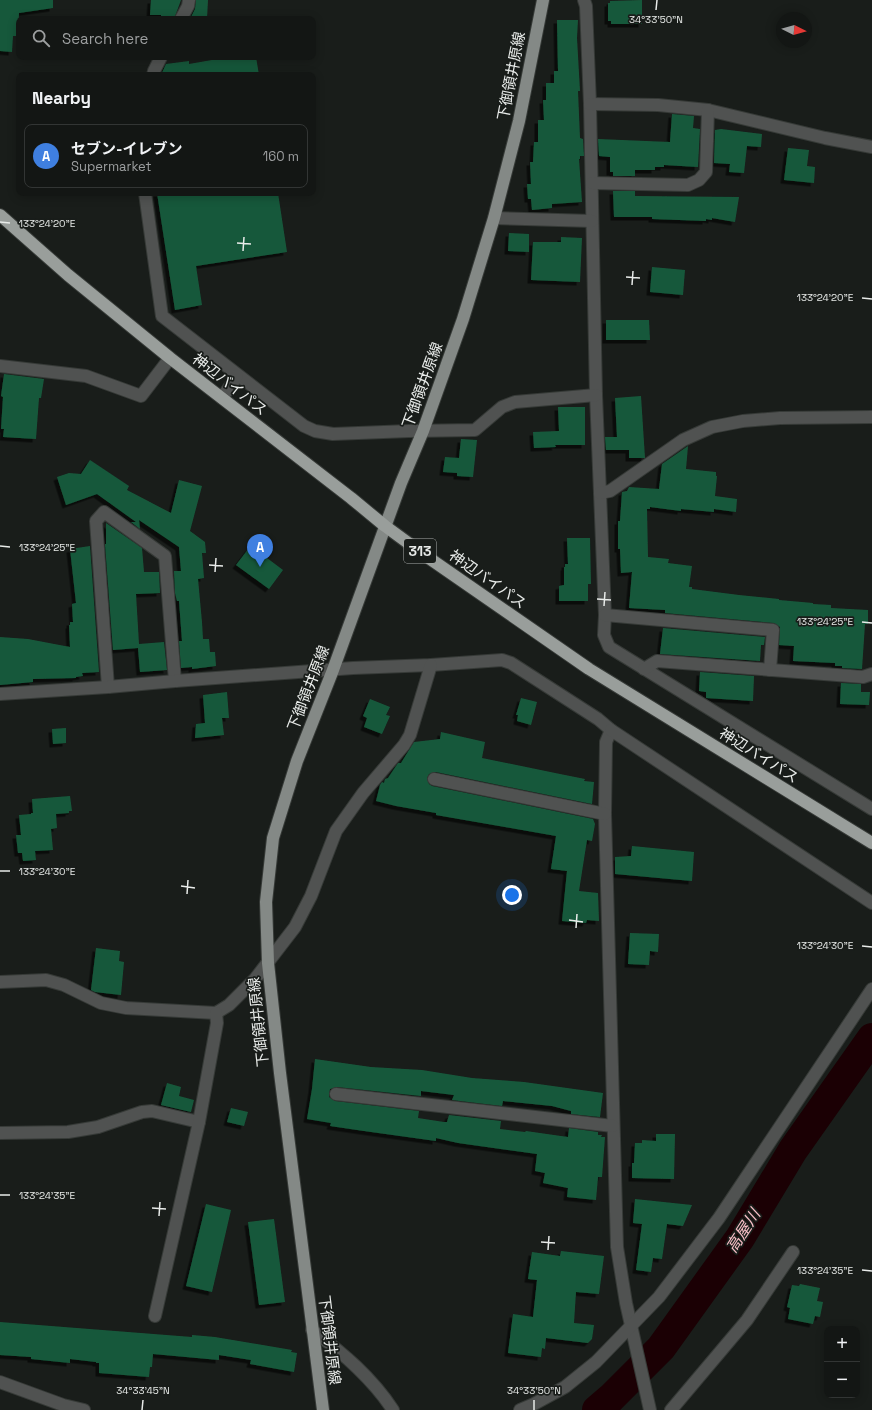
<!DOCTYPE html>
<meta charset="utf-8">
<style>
:root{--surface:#131614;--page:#1c1f1d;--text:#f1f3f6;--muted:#9d9fa0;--line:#323534;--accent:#7c3aed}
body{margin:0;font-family:"Space Grotesk","Noto Sans JP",sans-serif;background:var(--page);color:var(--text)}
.controls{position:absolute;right:12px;bottom:12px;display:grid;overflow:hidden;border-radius:8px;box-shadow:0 2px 10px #0003}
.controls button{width:36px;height:36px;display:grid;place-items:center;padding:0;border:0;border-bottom:1px solid var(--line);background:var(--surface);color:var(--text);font:20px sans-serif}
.compass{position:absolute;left:776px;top:12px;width:36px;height:36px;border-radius:50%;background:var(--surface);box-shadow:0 2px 10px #0003;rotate:95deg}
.you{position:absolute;left:512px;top:895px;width:14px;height:14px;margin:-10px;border:3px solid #fff;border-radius:50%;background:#1a73e8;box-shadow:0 0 0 6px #1a73e833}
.badge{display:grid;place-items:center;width:26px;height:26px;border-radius:50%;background:var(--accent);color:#fff;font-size:13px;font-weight:700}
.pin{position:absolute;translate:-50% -33px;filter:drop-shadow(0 1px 2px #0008)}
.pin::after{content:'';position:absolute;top:21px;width:14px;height:12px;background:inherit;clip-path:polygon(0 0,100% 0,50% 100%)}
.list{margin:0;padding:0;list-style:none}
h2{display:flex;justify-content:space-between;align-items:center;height:52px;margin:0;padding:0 16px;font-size:17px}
h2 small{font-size:13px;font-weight:400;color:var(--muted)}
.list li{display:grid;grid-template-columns:26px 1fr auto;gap:12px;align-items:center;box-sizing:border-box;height:64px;margin:0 8px 8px;padding:0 8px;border:1px solid var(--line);border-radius:8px}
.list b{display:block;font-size:15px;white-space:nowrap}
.list p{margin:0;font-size:13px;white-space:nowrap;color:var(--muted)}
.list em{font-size:13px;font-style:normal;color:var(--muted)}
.icon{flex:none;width:22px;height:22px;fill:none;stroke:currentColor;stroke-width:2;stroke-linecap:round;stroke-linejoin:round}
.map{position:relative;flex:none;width:872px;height:1410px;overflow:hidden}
.search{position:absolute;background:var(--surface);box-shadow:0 2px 10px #0003;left:16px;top:16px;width:300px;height:44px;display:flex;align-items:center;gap:10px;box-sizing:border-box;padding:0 14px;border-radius:8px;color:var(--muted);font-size:15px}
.panel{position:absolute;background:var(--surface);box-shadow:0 2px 10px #0003;left:16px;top:72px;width:300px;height:124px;border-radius:8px}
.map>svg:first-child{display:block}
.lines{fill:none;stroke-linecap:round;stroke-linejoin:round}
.river{stroke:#1b0004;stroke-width:30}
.building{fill:#17593b;filter:url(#shadow)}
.minor-casing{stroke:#363a37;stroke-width:14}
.major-casing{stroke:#363a37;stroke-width:14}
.highway-casing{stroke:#363a37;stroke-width:14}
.minor{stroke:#505251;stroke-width:12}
.major{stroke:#848986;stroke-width:12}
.highway{stroke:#999e9b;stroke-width:12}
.ticks{fill:none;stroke:#e8ebe9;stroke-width:1.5}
.labels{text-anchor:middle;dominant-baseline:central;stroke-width:3.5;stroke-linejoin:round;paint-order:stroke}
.shield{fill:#191d1a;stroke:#aaadab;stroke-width:1}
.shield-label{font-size:14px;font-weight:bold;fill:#e8ebe9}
.street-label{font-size:15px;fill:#e8ebe9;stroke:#191d1a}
.water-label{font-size:16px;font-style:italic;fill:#fbc1c9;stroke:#191d1a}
.ticks-label{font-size:10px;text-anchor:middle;fill:#e8ebe9;stroke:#191d1a;stroke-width:3.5;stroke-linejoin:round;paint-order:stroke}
</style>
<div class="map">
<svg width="872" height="1410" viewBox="0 0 872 1410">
<defs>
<filter id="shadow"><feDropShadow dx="-3.5" dy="3.5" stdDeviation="0" flood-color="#0009"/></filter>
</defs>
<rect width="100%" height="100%" fill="#191d1a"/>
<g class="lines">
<polyline class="river" points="597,1410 611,1398 661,1348 689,1309 740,1238 793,1150 872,1038"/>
</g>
<g class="building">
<polygon points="0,0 53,0 53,8 19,13 18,32 16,31 16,36 13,36 12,52 0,51"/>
<polygon points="151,0 181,0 174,19 161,19 161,15 150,15"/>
<polygon points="196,0 208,0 207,19 190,19 195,9"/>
<polygon points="642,0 642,24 611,24 611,21 608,21 608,3 610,3 610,1"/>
<polygon points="557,20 578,20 577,38 580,91 578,91 580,138 583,139 584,156 580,156 580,159 579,159 582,202 552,204 552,208 532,210 531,199 528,199 527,184 531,184 530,162 533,162 534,142 538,142 538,120 544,120 543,100 546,100 546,83 554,83 554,71 558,71"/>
<polygon points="229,57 256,57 259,75 161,75 166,64 189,61 189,64"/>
<polygon points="672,114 694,116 693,128 700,129 698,167 664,165 664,167 655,167 655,170 635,170 635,176 613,176 613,172 610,172 610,157 599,156 598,139 670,142"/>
<polygon points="721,129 762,134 761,147 747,146 744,173 729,172 730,164 714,163 715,130"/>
<polygon points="788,148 809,150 807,166 815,167 814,183 784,180"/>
<polygon points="613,191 635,191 635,196 739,197 735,222 712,218 712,220 706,219 706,221 652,219 652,217 614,217"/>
<polygon points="157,193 278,193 287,252 196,266 202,305 175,310"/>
<polygon points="509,233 529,234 529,252 508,251"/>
<polygon points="561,237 582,238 580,282 531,280 533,242 561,242"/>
<polygon points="652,267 685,270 683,295 650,292"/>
<polygon points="606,320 649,320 650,340 606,340"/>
<polygon points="4,374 44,379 41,398 39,398 36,439 3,437 4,429 1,429 3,397 1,396"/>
<polygon points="641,396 645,458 629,458 629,450 606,450 605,437 617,437 615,398"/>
<polygon points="558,407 585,407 585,445 555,445 556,447 534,448 533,432 559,431"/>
<polygon points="461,439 477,440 473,477 457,476 457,473 443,472 445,457 459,458"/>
<polygon points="688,446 686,469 716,472 716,476 717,476 715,496 737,499 736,512 714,509 714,512 681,509 681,511 650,507 650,509 647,509 648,557 669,559 668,563 692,566 689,587 692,587 692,589 739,595 779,599 779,600 813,603 813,604 831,605 831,608 868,610 868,624 865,624 862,669 842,668 842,666 835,666 835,663 793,661 794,646 779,645 780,627 774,623 665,613 665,610 629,608 632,572 621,573 620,549 618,549 618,521 620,521 622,492 627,491 629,487 659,489 662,464"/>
<polygon points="90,460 129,486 127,490 171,513 179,480 202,486 190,531 205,542 206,553 202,553 204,578 198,579 202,622 203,639 209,639 210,652 215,652 216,666 192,669 192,667 181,668 179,641 182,641 179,601 177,601 175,593 174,571 181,571 179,547 139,520 140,529 131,522 136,522 97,494 66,505 57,477 69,473 81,474"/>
<polygon points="106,523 142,548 144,572 159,572 160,593 136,594 139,644 164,642 167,670 140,672 138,648 113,650 105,544 106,544"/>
<polygon points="567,538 590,538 591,584 588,584 588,601 559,601 559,586 564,585 564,567 565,567 565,564 568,564"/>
<polygon points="90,546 99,672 82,673 83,676 76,677 76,678 33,679 33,682 0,685 0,637 28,639 70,647 69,625 70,625 70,622 73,622 72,604 76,603 70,549"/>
<polygon points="249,548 257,554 259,552 283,570 269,589 236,565"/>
<polygon points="663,628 765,637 764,645 761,645 760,661 660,654"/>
<polygon points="700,672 754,676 753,701 706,698 706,692 699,691"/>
<polygon points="841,683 861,684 861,692 870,692 869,705 840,704"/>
<polygon points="227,692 229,718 222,718 224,735 195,738 196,724 205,723 203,695"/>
<polygon points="521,698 537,702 531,725 517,721 518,715 516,715"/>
<polygon points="370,699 390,707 386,715 390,716 382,734 364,727 367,718 363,716"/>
<polygon points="66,728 66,743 53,744 52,729"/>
<polygon points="441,732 485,742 482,758 560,774 585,779 584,781 594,782 592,804 436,772 429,774 427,778 429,784 432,786 593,819 595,824 592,841 587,840 579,891 598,893 599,921 587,920 586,923 562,921 567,871 551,869 556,836 436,815 436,813 396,806 376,801 380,785 382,782 384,783 385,779 388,778 398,763 401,763 414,742 440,739"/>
<polygon points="70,796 72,811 69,811 69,813 56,814 57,828 51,829 53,850 35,851 36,860 23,861 22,853 18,853 16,835 21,835 19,815 31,814 31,815 31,813 33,813 32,799"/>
<polygon points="632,846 694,852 692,881 615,874 615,857 631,856"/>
<polygon points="630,933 659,934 658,952 650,951 649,965 628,964"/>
<polygon points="96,948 120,951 119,961 124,962 121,995 95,992 91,990"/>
<polygon points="315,1059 371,1067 422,1070 472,1078 524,1082 603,1093 600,1117 571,1114 571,1111 552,1106 503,1101 502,1106 452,1100 454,1095 421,1091 421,1096 337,1087 330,1089 329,1094 329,1097 335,1101 419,1111 418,1118 444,1122 447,1122 449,1115 501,1121 500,1129 525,1132 526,1131 568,1137 569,1128 598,1132 598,1135 602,1135 601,1137 605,1137 602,1177 598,1177 596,1200 567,1197 568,1188 543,1183 545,1173 535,1171 537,1154 458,1143 436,1138 436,1141 364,1131 330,1126 331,1123 307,1119 312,1089"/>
<polygon points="167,1083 181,1087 179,1096 194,1100 191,1112 161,1105"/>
<polygon points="231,1108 248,1112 244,1126 227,1122"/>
<polygon points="656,1134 675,1134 674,1179 632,1178 632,1163 634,1163 635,1143 642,1143 642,1140 656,1141"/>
<polygon points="635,1199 692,1205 683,1226 667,1224 662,1259 653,1258 651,1272 636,1270 642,1224 633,1223"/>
<polygon points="206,1204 231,1210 212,1292 186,1286"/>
<polygon points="274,1219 285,1302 259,1305 248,1222"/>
<polygon points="561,1251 604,1256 599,1294 576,1292 574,1323 594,1325 592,1339 588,1343 546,1338 545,1349 542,1348 541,1357 508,1353 513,1314 533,1317 537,1280 528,1279 532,1252 560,1256"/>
<polygon points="800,1284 820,1288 817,1301 823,1302 820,1317 815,1316 813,1324 788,1319 790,1308 787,1307 792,1285 799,1286"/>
<polygon points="0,1322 192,1337 192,1335 215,1337 292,1350 291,1352 297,1353 294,1372 250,1364 251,1360 219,1355 219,1360 153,1354 152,1367 150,1367 149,1377 99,1373 99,1363 96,1363 96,1362 70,1359 70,1363 31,1359 31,1357 0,1355"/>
</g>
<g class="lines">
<defs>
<g id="minor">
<polyline points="584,0 586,6 590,104 596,395 605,615 604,635 609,647 872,809"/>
<polyline points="181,19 188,6 189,0"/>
<polyline points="153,75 154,71 161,57"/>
<polyline points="590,104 658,105 708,110 825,138 872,147"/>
<polyline points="592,183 688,185 699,180 706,172 708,110"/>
<polyline points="145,193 162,316 304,426 315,431 333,434 409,431 475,430 502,407 515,402 596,395"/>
<polyline points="494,218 592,221"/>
<polyline points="0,366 86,376 141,396 170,358"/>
<polyline points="222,398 237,376"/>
<polyline points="600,493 610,491 683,440 712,427 743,421 780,418 872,417"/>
<polyline points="605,615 773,630 770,670"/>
<polyline points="644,669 657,661 863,677 872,674"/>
<polyline points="108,687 96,521 104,512 165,556 175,681"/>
<polyline points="0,694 108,687 175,681 353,668 431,665 502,660 511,663 598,719 611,730 606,742 605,814 617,1247 626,1303 650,1410"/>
<polyline points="611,730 872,903"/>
<polyline points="434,779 605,814"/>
<polyline points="0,982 46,980 64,985 101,1003 126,1008 216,1013 229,1005 255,979 295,927 311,896 336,831 363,793 404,745 410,735 431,665"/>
<polyline points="336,1094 613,1126"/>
<polyline points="0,1133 68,1132 98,1127 142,1112 152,1111 199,1122"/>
<polyline points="155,1316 199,1122 217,1023 216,1013"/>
<path d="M312 1330C343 1353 372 1378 393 1410"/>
<polyline points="0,1382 63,1405 84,1410"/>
<polyline points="520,1410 534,1404 565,1387 596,1362 659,1297 719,1218 872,989"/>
<polyline points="671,1410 747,1320 793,1252"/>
</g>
<polyline id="major" points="323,1410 280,1073 268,963 266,902 273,838 297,761 333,670 401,483 423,431 463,319 494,218 519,121 543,0"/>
<polyline id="highway" points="0,215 68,275 170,358 351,498 385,526 426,556 589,669 872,843"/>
</defs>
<use href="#minor" class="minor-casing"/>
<use href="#major" class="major-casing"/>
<use href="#highway" class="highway-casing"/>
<use href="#minor" class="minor"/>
<use href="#major" class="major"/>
<use href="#highway" class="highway"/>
</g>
<path class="ticks" d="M656 10 657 0M0 222 10 223M237 243 251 244M243 251 244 237M626 277 640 278M632 285 633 271M862 298 872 299M0 546 10 547M209 565 223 566M215 572 216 558M597 599 611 600M604 606 605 592M862 622 872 623M0 871H10M181 886 195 888M187 894 188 880M569 920 583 922M576 928 577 914M862 946 872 947M0 1195H10M152 1208 166 1209M159 1216 160 1202M541 1242 555 1243M548 1250 549 1236M862 1270 872 1271M142 1410 143 1400M534 1410V1400"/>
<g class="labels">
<rect class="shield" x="404" y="539" width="32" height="24" rx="3"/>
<g class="shield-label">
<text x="420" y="551">313</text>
</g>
<g class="street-label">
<text transform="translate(511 76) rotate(-79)">下御領井原線</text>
<text transform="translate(230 384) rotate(38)">神辺バイパス</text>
<text transform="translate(422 385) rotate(-70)">下御領井原線</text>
<text transform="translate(488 579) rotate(35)">神辺バイパス</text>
<text transform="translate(308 688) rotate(-69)">下御領井原線</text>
<text transform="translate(759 755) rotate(32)">神辺バイパス</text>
<text transform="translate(258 1022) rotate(-96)">下御領井原線</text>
<text transform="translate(330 1340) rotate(83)">下御領井原線</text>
</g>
<g class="water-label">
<text transform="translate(743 1231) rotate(-57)">高屋川</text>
</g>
</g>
<g class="ticks-label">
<text x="656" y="23">34°33'50"N</text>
<text x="47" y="227">133°24'20"E</text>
<text x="825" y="301">133°24'20"E</text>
<text x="47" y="551">133°24'25"E</text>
<text x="825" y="625">133°24'25"E</text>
<text x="47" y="875">133°24'30"E</text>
<text x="825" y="949">133°24'30"E</text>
<text x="47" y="1199">133°24'35"E</text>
<text x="825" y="1274">133°24'35"E</text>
<text x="143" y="1394">34°33'45"N</text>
<text x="534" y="1394">34°33'50"N</text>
</g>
</svg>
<div class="controls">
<button>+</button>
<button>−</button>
</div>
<svg class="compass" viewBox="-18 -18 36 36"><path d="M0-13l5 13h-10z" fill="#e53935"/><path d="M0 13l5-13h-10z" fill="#9d9fa0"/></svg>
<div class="you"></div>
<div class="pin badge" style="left:260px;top:567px;background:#3f7fe0">A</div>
<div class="search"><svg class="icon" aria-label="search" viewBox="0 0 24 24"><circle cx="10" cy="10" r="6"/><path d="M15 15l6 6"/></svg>Search here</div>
<section class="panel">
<h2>Nearby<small></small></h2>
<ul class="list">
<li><span class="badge" style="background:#3f7fe0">A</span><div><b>セブン-イレブン</b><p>Supermarket</p></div><em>160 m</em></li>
</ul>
</section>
</div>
